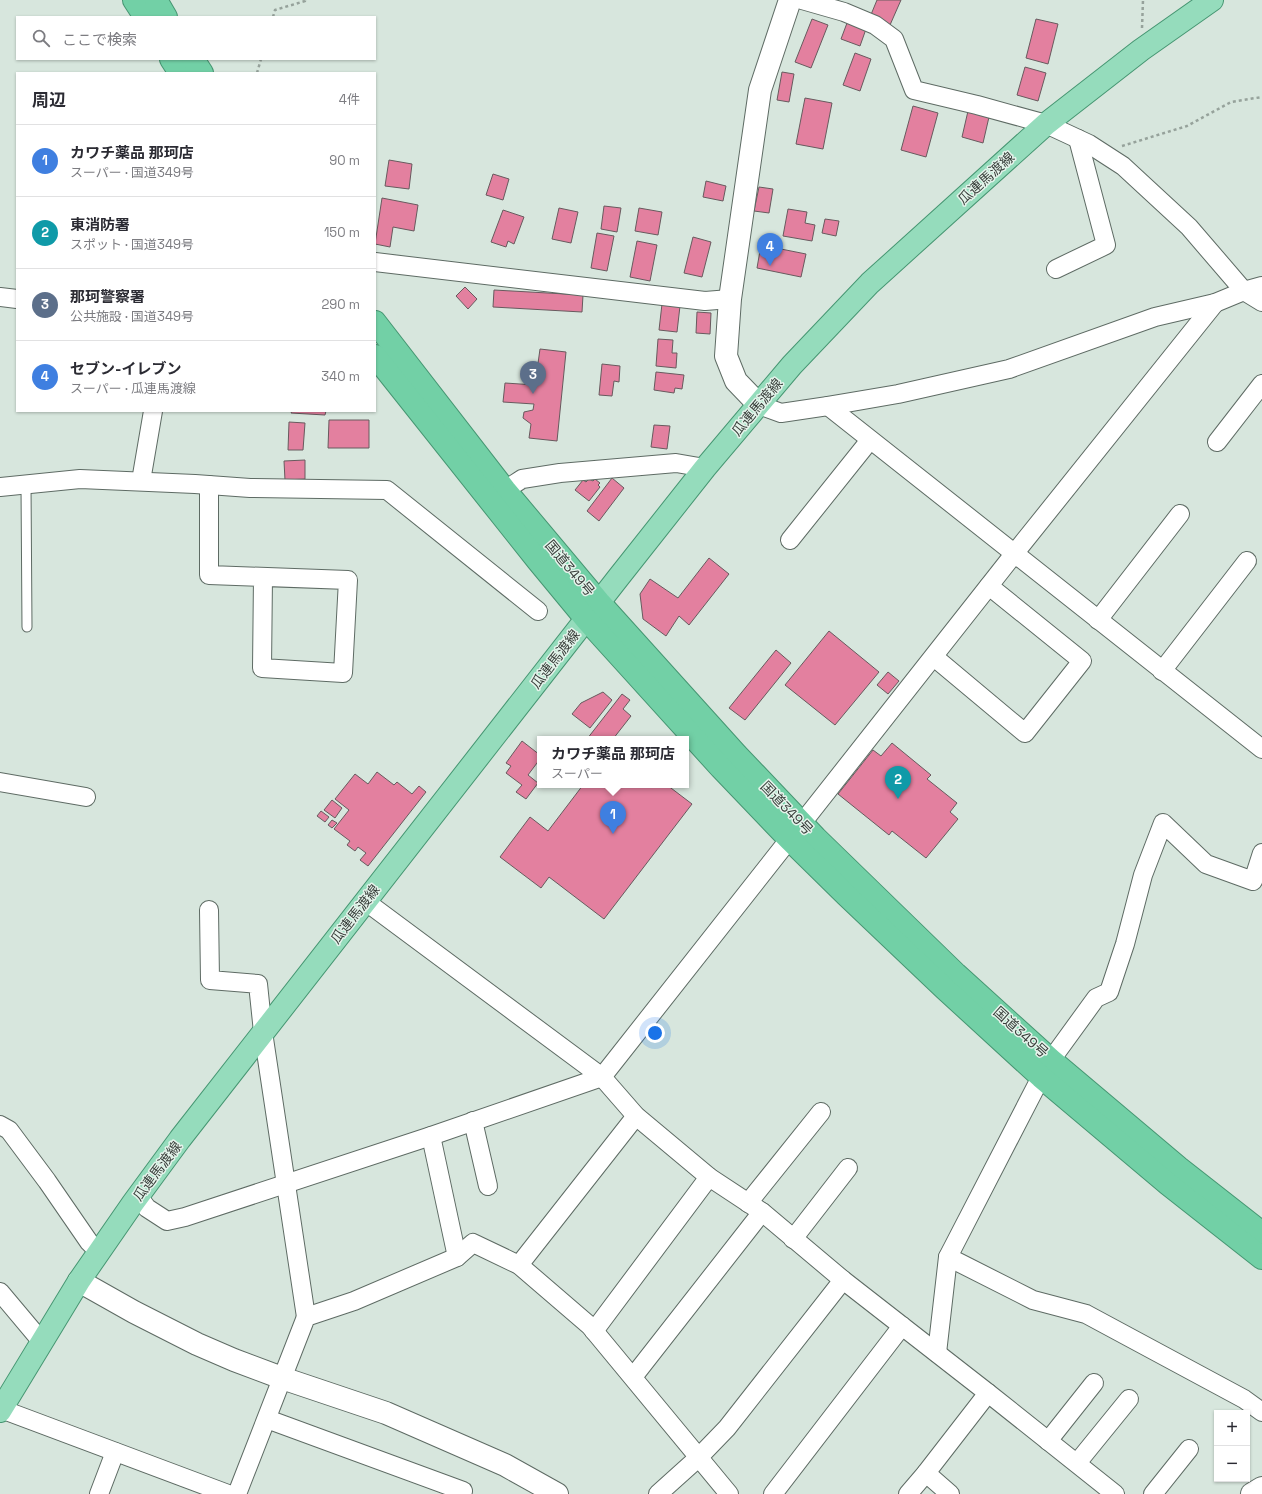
<!DOCTYPE html>
<html lang="ja">
<meta charset="utf-8">
<style>
:root{--surface:#fff;--page:#f2f2f3;--text:#2b2b33;--muted:#7c7c81;--line:#e1e1e2;--accent:#2563eb}
body{margin:0;font-family:"Space Grotesk","Noto Sans JP",sans-serif;background:var(--page);color:var(--text)}
.controls{position:absolute;right:12px;bottom:12px;display:grid;overflow:hidden;border-radius:0px;box-shadow:0 1px 3px #0004}
.controls button{width:36px;height:36px;display:grid;place-items:center;padding:0;border:0;border-bottom:1px solid var(--line);background:var(--surface);color:var(--text);font:20px sans-serif}
.you{position:absolute;left:655px;top:1033px;width:14px;height:14px;margin:-10px;border:3px solid #fff;border-radius:50%;background:#1a73e8;box-shadow:0 0 0 6px #1a73e833}
.badge{display:grid;place-items:center;width:26px;height:26px;border-radius:50%;background:var(--accent);color:#fff;font-size:13px;font-weight:700}
.pin{position:absolute;translate:-50% -33px;filter:drop-shadow(0 1px 2px #0008)}
.pin::after{content:'';position:absolute;top:21px;width:14px;height:12px;background:inherit;clip-path:polygon(0 0,100% 0,50% 100%)}
.popup{position:absolute;left:537px;top:736px;width:152px;height:52px;box-sizing:border-box;display:grid;place-content:center;border-radius:0px;background:var(--surface);filter:drop-shadow(0 1px 3px #0005);font-size:13px;white-space:nowrap;color:var(--muted)}
.popup b{font-size:15px;color:var(--text)}
.popup::after{content:'';position:absolute;left:50%;top:100%;margin-left:-8px;border:8px solid transparent;border-top-color:var(--surface)}
.list{margin:0;padding:0;list-style:none}
h2{display:flex;justify-content:space-between;align-items:center;height:52px;margin:0;padding:0 16px;font-size:17px}
h2 small{font-size:13px;font-weight:400;color:var(--muted)}
.list li{display:grid;grid-template-columns:26px 1fr auto;gap:12px;align-items:center;box-sizing:border-box;height:72px;padding:0 16px;border-top:1px solid var(--line)}
.list b{display:block;font-size:15px;white-space:nowrap}
.list p{margin:0;font-size:13px;white-space:nowrap;color:var(--muted)}
.list em{font-size:13px;font-style:normal;color:var(--muted)}
.icon{flex:none;width:22px;height:22px;fill:none;stroke:currentColor;stroke-width:2;stroke-linecap:round;stroke-linejoin:round}
.map{position:relative;flex:none;width:1262px;height:1494px;overflow:hidden}
.search{position:absolute;background:var(--surface);box-shadow:0 1px 3px #0004;left:16px;top:16px;width:360px;height:44px;display:flex;align-items:center;gap:10px;box-sizing:border-box;padding:0 14px;border-radius:0px;color:var(--muted);font-size:15px}
.panel{position:absolute;background:var(--surface);box-shadow:0 1px 3px #0004;left:16px;top:72px;width:360px;height:340px;border-radius:0px}
.map>svg:first-child{display:block}
.building{fill:#e3809f;stroke:#685a5e}
.lines{fill:none;stroke-linecap:round;stroke-linejoin:round}
.service-casing{stroke:#5e6b64;stroke-width:11}
.minor-casing{stroke:#5e6b64;stroke-width:20}
.tertiary-casing{stroke:#5e6b64;stroke-width:24}
.primary-casing{stroke:#469672;stroke-width:24}
.trunk-casing{stroke:#469672;stroke-width:24}
.path{stroke:#96a29b;stroke-width:2.5;stroke-dasharray:3 3;stroke-linecap:butt}
.service{stroke:#fff;stroke-width:9}
.minor{stroke:#fff;stroke-width:18}
.tertiary{stroke:#fff;stroke-width:22}
.primary{stroke:#95dcbc;stroke-width:22}
.trunk{stroke:#72d0a6;stroke-width:22}
.labels{text-anchor:middle;dominant-baseline:central;stroke-width:3;stroke-linejoin:round;paint-order:stroke}
.street-label{font-size:14px;fill:#383e3a;stroke:#e5f3eb}
</style>
<div class="map">
<svg width="1262" height="1494" viewBox="0 0 1262 1494">
<rect width="100%" height="100%" fill="#d7e6dd"/>
<g class="building">
<polygon points="877,0 901,0 890,25 870,17"/>
<polygon points="812,19 828,25 811,68 795,62"/>
<polygon points="1036,19 1058,24 1048,64 1026,58"/>
<polygon points="847,23 866,29 860,46 841,39"/>
<polygon points="855,53 871,59 860,91 843,85"/>
<polygon points="1025,67 1046,73 1038,101 1017,95"/>
<polygon points="782,72 794,74 789,102 777,100"/>
<polygon points="805,98 832,103 823,149 796,144"/>
<polygon points="913,106 938,113 926,157 901,150"/>
<polygon points="968,111 989,117 983,143 962,137"/>
<polygon points="389,160 412,164 409,189 385,186"/>
<polygon points="493,174 509,179 503,200 486,195"/>
<polygon points="706,181 726,186 723,201 703,197"/>
<polygon points="759,187 773,189 769,213 754,211"/>
<polygon points="382,198 418,205 414,231 393,227 390,247 375,244"/>
<polygon points="604,206 621,208 617,232 601,229"/>
<polygon points="559,208 578,212 571,243 552,239"/>
<polygon points="639,208 662,212 658,235 635,231"/>
<polygon points="788,209 807,212 805,223 815,225 812,241 783,236"/>
<polygon points="503,210 524,217 514,244 508,241 506,247 491,242"/>
<polygon points="825,219 839,221 836,236 822,233"/>
<polygon points="597,233 614,236 607,271 591,268"/>
<polygon points="693,237 711,242 702,277 684,273"/>
<polygon points="637,241 657,245 650,281 630,277"/>
<polygon points="761,245 806,254 801,277 757,268"/>
<polygon points="465,287 477,299 468,309 456,296"/>
<polygon points="494,290 583,295 582,312 493,307"/>
<polygon points="662,304 680,306 677,332 659,330"/>
<polygon points="697,312 711,313 710,334 696,333"/>
<polygon points="658,339 673,340 672,353 677,353 676,368 656,366"/>
<polygon points="540,349 566,352 557,441 529,438 531,424 523,418 524,412 533,410 534,404 503,402 505,383 535,385"/>
<polygon points="602,364 620,366 619,382 614,381 612,396 599,395"/>
<polygon points="656,372 684,375 682,389 675,388 674,393 654,390"/>
<polygon points="292,411 326,411 325,415 291,413"/>
<polygon points="329,420 369,420 369,448 328,448"/>
<polygon points="289,422 305,423 303,450 288,450"/>
<polygon points="654,425 670,426 667,449 651,447"/>
<polygon points="305,460 305,479 285,480 284,461"/>
<polygon points="612,478 624,488 599,521 587,511"/>
<polygon points="589,479 593,481 595,479 600,483 598,485 600,487 589,501 575,490 583,480 586,482"/>
<polygon points="709,558 729,574 689,625 679,616 666,636 643,619 640,594 650,579 678,598"/>
<polygon points="829,631 879,672 835,725 785,685"/>
<polygon points="776,650 791,663 745,720 729,708"/>
<polygon points="888,672 899,681 888,694 877,685"/>
<polygon points="603,692 612,700 590,728 572,714 581,703"/>
<polygon points="622,694 630,700 623,709 631,716 613,739 587,739"/>
<polygon points="522,741 540,755 540,759 528,775 538,783 526,799 516,792 522,785 506,773 511,766 506,763"/>
<polygon points="892,743 931,775 927,779 957,803 950,812 958,819 926,858 892,831 889,835 838,794 873,750 881,756"/>
<polygon points="377,772 394,785 397,782 412,794 419,786 426,792 368,866 360,860 366,853 358,847 355,851 347,845 350,841 334,829 349,810 335,799 355,774 368,784"/>
<polygon points="583,785 667,785 692,804 604,919 549,877 541,888 500,857 530,817 548,831"/>
<polygon points="332,800 342,808 335,818 324,810"/>
<polygon points="321,811 329,817 325,822 317,816"/>
<polygon points="332,820 337,823 332,828 328,825"/>
</g>
<g class="lines">
<defs>
<polyline id="service" points="26,485 27,627"/>
<g id="minor">
<polyline points="802,0 844,12 875,25 894,39 914,90 977,105 1046,124 1089,144 1123,166 1189,227 1244,291 1262,302"/>
<polyline points="375,262 705,301 730,299"/>
<polyline points="1056,269 1106,245 1078,139"/>
<polyline points="0,297 17,299"/>
<polyline points="759,405 781,413 828,406 898,394 1009,369 1155,317 1215,303 1244,291 1262,286"/>
<polyline points="828,406 1262,749"/>
<polyline points="1217,442 1262,384"/>
<polyline points="141,481 153,411"/>
<polyline points="209,485 209,575 348,580 343,673 262,668 263,577"/>
<polyline points="0,487 80,479 195,484 250,488 387,490 538,611"/>
<polyline points="505,490 522,479 560,473 676,463 705,468"/>
<polyline points="790,540 870,440"/>
<polyline points="1098,620 1180,514"/>
<polyline points="934,657 1025,733 1082,661 989,586"/>
<polyline points="1162,671 1247,561"/>
<polyline points="0,782 86,797"/>
<polyline points="365,901 602,1077 636,1116 709,1177 762,1212 843,1280 988,1393 1115,1494"/>
<polyline points="209,910 210,980 258,984 263,1032 306,1317"/>
<polyline points="1051,1060 1096,998 1109,992 1125,944 1143,875 1163,823 1206,864 1253,881 1262,853"/>
<polyline points="473,1121 488,1186"/>
<polyline points="0,1125 9,1130 47,1181 89,1242 99,1252"/>
<polyline points="431,1136 457,1257"/>
<polyline points="138,1196 147,1208 167,1221 185,1217 431,1136 602,1077 1014,554 1215,303"/>
<polyline points="748,1203 821,1112"/>
<polyline points="793,1239 848,1168"/>
<polyline points="948,1257 1033,1300 1086,1314 1244,1399 1262,1412"/>
<polyline points="519,1265 636,1116"/>
<polyline points="0,1292 42,1342"/>
<polyline points="594,1331 709,1177"/>
<polyline points="937,1353 948,1257 1041,1077"/>
<polyline points="633,1377 762,1212"/>
<polyline points="1,1409 228,1494"/>
<polyline points="267,1419 463,1491 460,1494"/>
<polyline points="1048,1441 1094,1383"/>
<polyline points="1077,1463 1129,1399"/>
<polyline points="926,1473 950,1494"/>
<polyline points="99,1494 115,1452"/>
<polyline points="237,1494 306,1317 354,1301 457,1257 473,1243 519,1265 590,1326 729,1494"/>
<polyline points="658,1494 698,1458 727,1428 843,1280"/>
<polyline points="773,1494 902,1326"/>
<polyline points="908,1494 926,1473 988,1393"/>
<polyline points="1153,1494 1189,1449"/>
</g>
<g id="tertiary">
<polyline points="759,405 736,381 726,356 730,299 760,90 790,0"/>
<polyline points="79,1281 134,1312 197,1344 234,1360 282,1378 386,1413 505,1465 557,1494"/>
<polyline points="1252,1494 1262,1488"/>
</g>
<polyline id="primary" points="0,1411 79,1281 133,1203 180,1139 618,578 705,468 792,365 870,283 1046,124 1141,50 1212,0"/>
<g id="trunk">
<polyline points="134,0 145,17"/>
<polyline points="156,0 166,17"/>
<polyline points="171,59 180,73"/>
<polyline points="193,59 202,73"/>
<polyline points="375,322 505,490 599,602 737,755 816,838 956,974 1051,1060 1179,1168 1262,1233"/>
<polyline points="375,356 538,561 586,619 721,768 789,839 846,895 945,989 1041,1077 1168,1184 1262,1258"/>
</g>
</defs>
<use href="#service" class="service-casing"/>
<use href="#minor" class="minor-casing"/>
<use href="#tertiary" class="tertiary-casing"/>
<use href="#primary" class="primary-casing"/>
<use href="#trunk" class="trunk-casing"/>
<g class="path">
<polyline points="273,17 275,10 305,1 305,0"/>
<polyline points="1142,28 1143,0"/>
<polyline points="257,73 261,59"/>
<polyline points="1122,146 1187,126 1231,102 1262,97"/>
</g>
<use href="#service" class="service"/>
<use href="#minor" class="minor"/>
<use href="#tertiary" class="tertiary"/>
<use href="#primary" class="primary"/>
<use href="#trunk" class="trunk"/>
</g>
<g class="labels">
<g class="street-label">
<text transform="translate(986 178) rotate(-42)">瓜連馬渡線</text>
<text transform="translate(757 407) rotate(-50)">瓜連馬渡線</text>
<text transform="translate(570 568) rotate(50)">国道349号</text>
<text transform="translate(555 659) rotate(-52)">瓜連馬渡線</text>
<text transform="translate(787 808) rotate(46)">国道349号</text>
<text transform="translate(355 914) rotate(-52)">瓜連馬渡線</text>
<text transform="translate(1021 1032) rotate(42)">国道349号</text>
<text transform="translate(157 1171) rotate(-53)">瓜連馬渡線</text>
</g>
</g>
</svg>
<div class="controls">
<button>+</button>
<button>−</button>
</div>
<div class="you"></div>
<div class="pin badge" style="left:613px;top:834px;background:#3f7fe0">1</div>
<div class="popup"><b>カワチ薬品 那珂店</b>スーパー</div>
<div class="pin badge" style="left:898px;top:799px;background:#0f9aa8">2</div>
<div class="pin badge" style="left:533px;top:394px;background:#5c6f8a">3</div>
<div class="pin badge" style="left:770px;top:266px;background:#3f7fe0">4</div>
<div class="search"><svg class="icon" aria-label="search" viewBox="0 0 24 24"><circle cx="10" cy="10" r="6"/><path d="M15 15l6 6"/></svg>ここで検索</div>
<section class="panel">
<h2>周辺<small>4件</small></h2>
<ul class="list">
<li><span class="badge" style="background:#3f7fe0">1</span><div><b>カワチ薬品 那珂店</b><p>スーパー · 国道349号</p></div><em>90 m</em></li>
<li><span class="badge" style="background:#0f9aa8">2</span><div><b>東消防署</b><p>スポット · 国道349号</p></div><em>150 m</em></li>
<li><span class="badge" style="background:#5c6f8a">3</span><div><b>那珂警察署</b><p>公共施設 · 国道349号</p></div><em>290 m</em></li>
<li><span class="badge" style="background:#3f7fe0">4</span><div><b>セブン-イレブン</b><p>スーパー · 瓜連馬渡線</p></div><em>340 m</em></li>
</ul>
</section>
</div>
